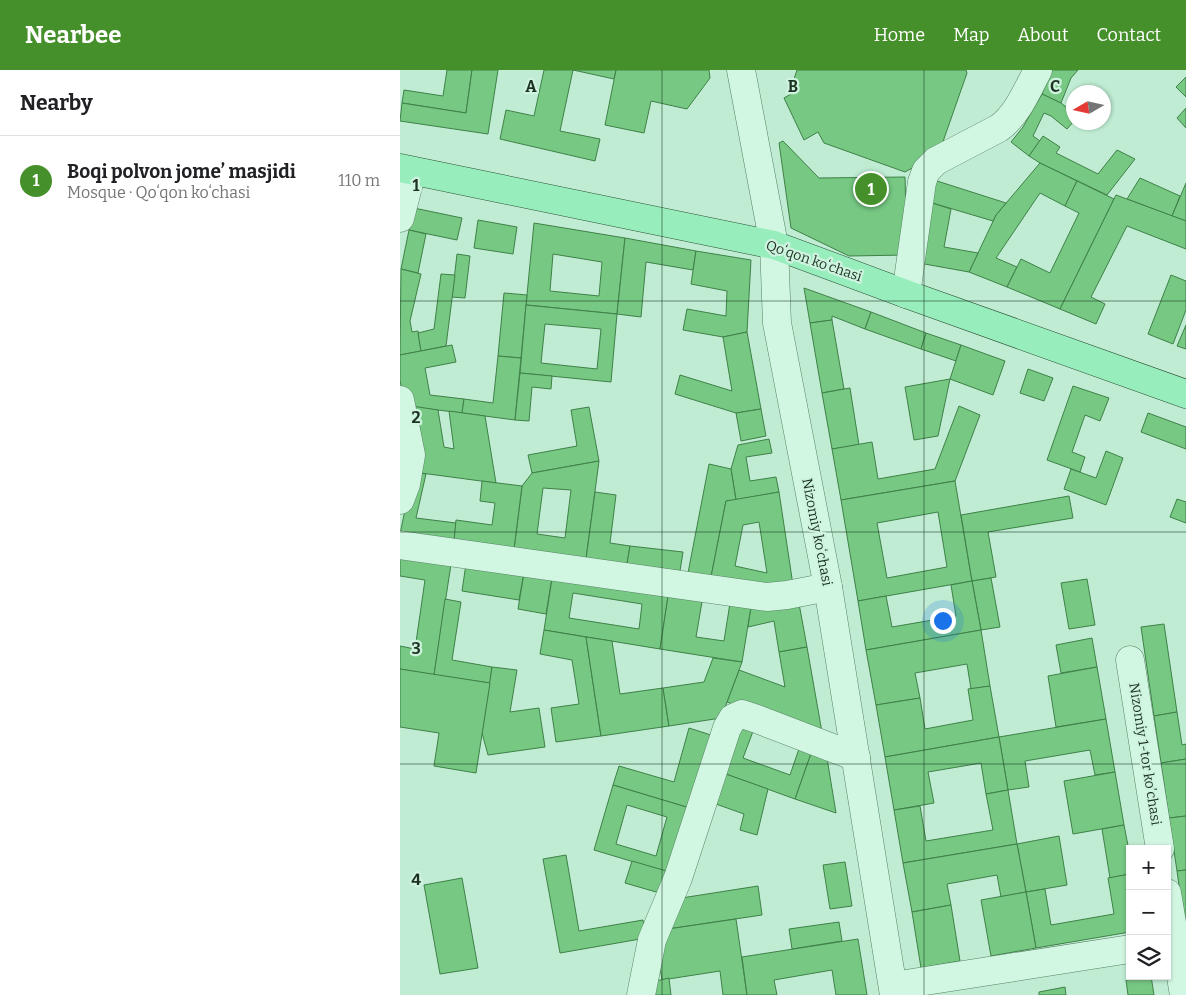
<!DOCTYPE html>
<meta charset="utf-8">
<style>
:root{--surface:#fff;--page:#f2f2f2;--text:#202124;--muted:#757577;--line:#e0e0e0;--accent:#46902b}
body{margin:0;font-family:Bitter,serif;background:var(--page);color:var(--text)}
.controls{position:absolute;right:15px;bottom:15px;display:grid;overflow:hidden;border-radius:0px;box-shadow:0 1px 4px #0004}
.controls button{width:45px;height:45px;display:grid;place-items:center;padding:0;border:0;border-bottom:1px solid var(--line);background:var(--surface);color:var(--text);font:25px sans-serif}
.compass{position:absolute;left:666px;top:15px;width:45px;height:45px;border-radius:50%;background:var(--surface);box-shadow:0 1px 4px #0004;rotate:261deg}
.you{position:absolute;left:542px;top:550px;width:18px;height:18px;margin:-12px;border:4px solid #fff;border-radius:50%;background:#1a73e8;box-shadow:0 0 0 8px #1a73e833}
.badge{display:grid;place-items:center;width:32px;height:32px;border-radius:50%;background:var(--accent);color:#fff;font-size:16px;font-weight:700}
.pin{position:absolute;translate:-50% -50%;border:2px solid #fff;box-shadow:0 1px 5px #0006}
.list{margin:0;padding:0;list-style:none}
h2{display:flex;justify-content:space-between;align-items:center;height:65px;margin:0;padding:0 20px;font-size:21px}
h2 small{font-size:16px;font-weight:400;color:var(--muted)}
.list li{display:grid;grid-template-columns:32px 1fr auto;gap:15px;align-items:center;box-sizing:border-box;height:90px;padding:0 20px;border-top:1px solid var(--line)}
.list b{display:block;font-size:19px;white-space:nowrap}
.list p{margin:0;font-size:16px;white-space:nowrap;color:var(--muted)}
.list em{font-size:16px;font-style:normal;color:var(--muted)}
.icon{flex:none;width:28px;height:28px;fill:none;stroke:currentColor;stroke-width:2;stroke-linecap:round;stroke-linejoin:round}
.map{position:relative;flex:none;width:786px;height:925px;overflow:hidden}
header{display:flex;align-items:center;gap:30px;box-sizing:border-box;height:70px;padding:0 25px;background:var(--accent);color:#fff}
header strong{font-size:24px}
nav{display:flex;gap:28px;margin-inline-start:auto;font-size:18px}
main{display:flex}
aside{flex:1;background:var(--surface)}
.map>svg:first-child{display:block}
.building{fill:#76c883;stroke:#3f8148;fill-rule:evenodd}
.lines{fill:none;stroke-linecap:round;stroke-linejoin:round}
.minor-casing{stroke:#588364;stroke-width:29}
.major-casing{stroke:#2d5134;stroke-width:29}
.minor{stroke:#d1f7e2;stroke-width:28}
.major{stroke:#97eebc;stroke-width:28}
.grid{fill:none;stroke:#1c3321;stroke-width:1;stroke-opacity:0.55}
.labels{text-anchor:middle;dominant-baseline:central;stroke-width:4.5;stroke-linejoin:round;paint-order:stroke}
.street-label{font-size:14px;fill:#1c3321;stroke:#cef3df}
.grid-label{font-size:16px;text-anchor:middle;font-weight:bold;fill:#1c3321;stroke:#cef3df;stroke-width:4.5;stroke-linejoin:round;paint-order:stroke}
</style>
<header>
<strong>Nearbee</strong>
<nav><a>Home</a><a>Map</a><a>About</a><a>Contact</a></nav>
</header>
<main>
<aside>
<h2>Nearby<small></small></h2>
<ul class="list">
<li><span class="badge">1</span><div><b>Boqi polvon jome’ masjidi</b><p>Mosque · Qoʻqon koʻchasi</p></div><em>110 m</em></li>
</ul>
</aside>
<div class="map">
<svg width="786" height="925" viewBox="0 0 786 925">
<rect width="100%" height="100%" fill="#bfecd3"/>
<g class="building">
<polygon points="47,0 72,0 66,43 2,33 4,20 43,26"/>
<polygon points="72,0 98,0 88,64 0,51 2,33 66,43"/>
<polygon points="144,0 216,0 214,9 173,0 160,61 200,69 195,91 100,69 106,40 134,46"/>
<polygon points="216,0 309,0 310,8 287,39 251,31 244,63 205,55"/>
<polygon points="397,0 566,0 567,3 539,83 505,102 424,73 418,62 404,70 384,28 398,20 393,12"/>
<polygon points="647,0 678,0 671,8 661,33 642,24 647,12"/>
<polygon points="786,7 786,27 776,17"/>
<polygon points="642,24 661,33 674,43 674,51 667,59 651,46 644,43 633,66 640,71 629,86 611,72 623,57"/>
<polygon points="786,38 786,58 777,48"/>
<polygon points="643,66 660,77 656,83 698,104 717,80 735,89 707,125 640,93 629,86"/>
<polygon points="383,71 419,108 505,107 507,185 449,186 391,158 379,73"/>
<polygon points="640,93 677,111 665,136 640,123 596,188 617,197 607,217 569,202 596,145"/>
<polygon points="740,108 780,126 772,146 727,129"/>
<polygon points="534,110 606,133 596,145 593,151 529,132"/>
<polygon points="677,111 714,129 660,239 607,217 621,189 650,203 679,143 665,136"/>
<polygon points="786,113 786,151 772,146"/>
<polygon points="716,125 786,151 786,179 727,156 691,227 705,234 696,254 660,239"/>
<polygon points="529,132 551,139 544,177 578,183 569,202 519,193"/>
<polygon points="14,138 62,148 57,170 9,160"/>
<polygon points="78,150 117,157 113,184 74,178"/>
<path d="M134 153 225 168 217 244 126 235ZM153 184 202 192 199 226 150 221Z"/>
<polygon points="9,160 26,164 18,203 1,199"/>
<polygon points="225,168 296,181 293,200 246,192 241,247 217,244"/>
<polygon points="296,181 351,190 347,262 323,267 283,260 287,239 326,246 327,221 291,214"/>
<polygon points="57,184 70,186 65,228 52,227"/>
<polygon points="1,199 21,204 10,251 12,262 18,261 21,281 0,285"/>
<polygon points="41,204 55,205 46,276 21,281 18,263 34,259"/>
<polygon points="771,205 786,211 786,240 773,274 748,264"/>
<polygon points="404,218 471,242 465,259 432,246 432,250 410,253"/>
<polygon points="104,223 127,225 121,288 98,286"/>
<path d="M126 235 217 244 211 312 120 303ZM145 254 201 259 197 299 141 293Z"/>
<polygon points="471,242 526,263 521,279 465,259"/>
<polygon points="432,250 444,319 422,323 410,253"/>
<polygon points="786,255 786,279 777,276"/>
<polygon points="347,262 361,339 336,343 275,324 280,305 332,321 323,267"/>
<polygon points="526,263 561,275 556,291 521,279"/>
<polygon points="52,275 56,292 25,298 30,325 64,329 62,343 5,336 0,310 0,285"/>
<polygon points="561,275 605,291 593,325 550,309"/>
<polygon points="98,286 121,288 115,350 62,343 64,329 93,333"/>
<polygon points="628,299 653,308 644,331 620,323"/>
<polygon points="120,303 152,306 151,319 132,317 129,351 115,350"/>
<polygon points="550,309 538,366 514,370 505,317"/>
<polygon points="673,316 709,328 700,351 685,345 672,382 685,387 680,402 647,390"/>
<polygon points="450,318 459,375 432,379 422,323"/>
<polygon points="12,336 38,340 44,377 54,379 49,341 85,346 96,413 21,403"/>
<polygon points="559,336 580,345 555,411 441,430 432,379 472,372 478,409 535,399"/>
<polygon points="189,337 199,391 132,403 128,385 177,376 171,340"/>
<polygon points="361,339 366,366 341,371 336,343"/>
<polygon points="748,343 786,357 786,379 741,362"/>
<polygon points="369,369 372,383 346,387 350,411 376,407 379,422 336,430 331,399 338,375"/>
<polygon points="706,381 723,388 706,435 664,419 671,399 696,408"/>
<path d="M199 391 186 489 114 479 122 416 132 403ZM143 418 171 420 165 468 137 464Z"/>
<polygon points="309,394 331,399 336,430 326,431 311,507 288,503"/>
<polygon points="13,402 26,404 16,448 56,453 54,471 0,464"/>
<polygon points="82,411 122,416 114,479 54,471 56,450 92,455 95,433 80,431"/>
<path d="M555 411 572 511 458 531 441 430ZM538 442 547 497 487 508 477 453Z"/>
<polygon points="195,422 216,425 210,473 230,476 227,494 186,489"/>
<path d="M379 422 393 515 369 519 311 507 326 431ZM359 452 367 503 335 496 343 455Z"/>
<polygon points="669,426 673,448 588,462 596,507 572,511 561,445"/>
<polygon points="777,429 786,432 786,453 770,447"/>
<polygon points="230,476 283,482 280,501 227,494"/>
<polygon points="0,479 52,488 34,605 0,599 0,576 15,579 25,510 0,506"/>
<polygon points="67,487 125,497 119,530 62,521"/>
<polygon points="125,497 153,502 146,544 118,539"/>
<path d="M153 502 269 520 260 579 144 560ZM173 523 242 534 239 559 169 548Z"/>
<polygon points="591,508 600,557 581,560 572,511"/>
<polygon points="687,509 695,555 669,559 661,513"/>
<polygon points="572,511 581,560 466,580 458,531 486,526 492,557 556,546 551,515"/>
<polygon points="269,520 303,526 296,567 324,571 330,533 351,537 342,592 260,579"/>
<polygon points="398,528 407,577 379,582 374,551 348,557 351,537"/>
<polygon points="45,529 61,532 52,590 92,597 90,613 34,605"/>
<polygon points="764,554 777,642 754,646 741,557"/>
<polygon points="144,560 186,567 201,666 156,672 151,638 179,634 172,590 140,584"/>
<polygon points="581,560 590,616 571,619 567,594 515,603 520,628 476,635 466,580"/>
<polygon points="186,567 212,571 220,624 263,618 269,656 201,666"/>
<polygon points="692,568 697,597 661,603 656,575"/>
<polygon points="407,577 423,668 327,632 339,600 385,617 379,582"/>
<polygon points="313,588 342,592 321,648 269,656 263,618 304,612"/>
<polygon points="92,597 117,600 110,642 139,638 145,677 88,685 82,663"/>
<polygon points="697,597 706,649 656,657 648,606"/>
<polygon points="0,599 90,613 76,703 34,696 39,663 0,657"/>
<polygon points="590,616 599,667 485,687 476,635 520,628 525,659 573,650 568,619"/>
<polygon points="777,642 782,675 786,674 786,689 761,693 754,646"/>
<polygon points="706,649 715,702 695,705 690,680 625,691 629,717 608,720 599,667"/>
<polygon points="342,651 355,656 343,688 390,705 401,673 413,678 395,729 323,703"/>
<polygon points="289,658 314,666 293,739 213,715 219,696 274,712"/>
<polygon points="599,667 608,720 586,724 581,693 528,702 534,733 494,740 485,687"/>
<polygon points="413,678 426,682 436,743 395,729"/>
<polygon points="786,689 786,746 769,748 761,693"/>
<polygon points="715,702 724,755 673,764 664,711"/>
<polygon points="323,703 368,719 357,765 340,760 344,744 313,733"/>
<path d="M213 715 293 739 274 804 194 780ZM227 735 267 747 256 786 216 774Z"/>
<polygon points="608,720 617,774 503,793 494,740 520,736 526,771 593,760 586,724"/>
<polygon points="786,746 786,800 777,801 769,748"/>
<polygon points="724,755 730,786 730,804 710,808 702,759"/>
<polygon points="659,766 667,815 626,822 617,774"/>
<polygon points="617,774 626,822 601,827 597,805 547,814 551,835 512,842 503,793"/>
<polygon points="166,785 179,861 243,850 246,868 160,883 143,789"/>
<polygon points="232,791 270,802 263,824 225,813"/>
<polygon points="445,792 452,836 430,839 423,795"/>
<polygon points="786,800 786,858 785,859 777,801"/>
<polygon points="730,804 730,862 636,878 626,822 645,819 651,855 714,844 708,808"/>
<polygon points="62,808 78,898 40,904 24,815"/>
<polygon points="358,816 362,845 261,860 275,829"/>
<polygon points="626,822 636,878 591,886 581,830"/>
<polygon points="551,835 560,891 521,898 512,842"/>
<polygon points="336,849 347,925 323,925 320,901 262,910 256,870 261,860"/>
<polygon points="439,852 442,871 392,879 389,859"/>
<polygon points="458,869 467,925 436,925 432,900 374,910 377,925 347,925 342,887"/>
<polygon points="751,906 754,925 728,925 726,910"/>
<polygon points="269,908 271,925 249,925 251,912"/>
<polygon points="665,917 666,925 639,925 639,922"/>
</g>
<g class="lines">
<defs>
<g id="minor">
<polyline points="341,0 374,175 377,253 428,517 494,925"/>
<polyline points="0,148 12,101"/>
<path d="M506 224 522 112 526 101 536 91 599 58C618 44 627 20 638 0"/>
<polyline points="0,330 11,385 6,414 0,430"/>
<polyline points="0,475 367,527 387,525 428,517"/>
<polyline points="730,590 760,779"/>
<polyline points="767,823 784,925"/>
<polyline points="493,916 730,879"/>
<polyline points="241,925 252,870 278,808 327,658 333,648 342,644 357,649 456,687"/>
</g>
<polyline id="major" points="0,98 374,175 506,224 786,324"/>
</defs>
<use href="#minor" class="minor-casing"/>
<use href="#major" class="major-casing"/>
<use href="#minor" class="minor"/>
<use href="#major" class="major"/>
</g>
<path class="grid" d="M262 0V925M524 0V925M0 231H786M0 462H786M0 694H786"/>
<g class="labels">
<g class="street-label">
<text transform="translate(414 191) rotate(19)">Qoʻqon koʻchasi</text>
<text transform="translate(417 462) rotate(79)">Nizomiy koʻchasi</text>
<text transform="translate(745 684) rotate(81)">Nizomiy 1-tor koʼchasi</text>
</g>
</g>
<g class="grid-label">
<text x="131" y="22">A</text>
<text x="393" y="22">B</text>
<text x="655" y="22">C</text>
<text x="16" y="121">1</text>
<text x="16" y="353">2</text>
<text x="16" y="584">3</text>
<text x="16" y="815">4</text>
</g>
</svg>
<div class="controls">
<button>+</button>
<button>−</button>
<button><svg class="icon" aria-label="layers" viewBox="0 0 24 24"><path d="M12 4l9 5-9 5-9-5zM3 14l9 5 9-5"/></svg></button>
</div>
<svg class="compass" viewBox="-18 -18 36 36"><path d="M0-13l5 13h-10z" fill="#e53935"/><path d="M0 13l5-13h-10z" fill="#757577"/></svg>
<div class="you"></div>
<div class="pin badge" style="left:471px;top:119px">1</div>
</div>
</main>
